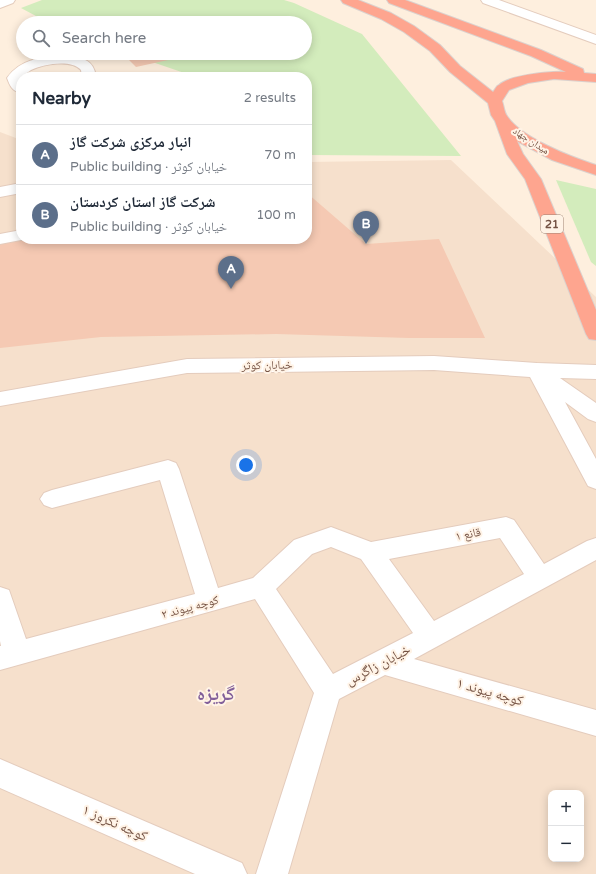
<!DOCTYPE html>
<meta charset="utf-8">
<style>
:root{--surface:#fff;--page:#f2f2f3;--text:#1f2937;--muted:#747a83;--line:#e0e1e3;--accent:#111827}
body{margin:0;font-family:"Varela Round","Noto Naskh Arabic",sans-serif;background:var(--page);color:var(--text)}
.controls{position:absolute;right:12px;bottom:12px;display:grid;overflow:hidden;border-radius:8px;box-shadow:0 2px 10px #0003}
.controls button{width:36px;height:36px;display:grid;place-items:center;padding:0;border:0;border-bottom:1px solid var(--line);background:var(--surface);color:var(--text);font:20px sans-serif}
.you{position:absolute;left:246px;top:465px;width:14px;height:14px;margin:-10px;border:3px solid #fff;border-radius:50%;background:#1a73e8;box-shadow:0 0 0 6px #1a73e833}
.badge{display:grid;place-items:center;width:26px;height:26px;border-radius:50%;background:var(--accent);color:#fff;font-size:13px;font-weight:700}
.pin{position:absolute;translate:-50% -33px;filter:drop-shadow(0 1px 2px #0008)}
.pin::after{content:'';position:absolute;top:21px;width:14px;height:12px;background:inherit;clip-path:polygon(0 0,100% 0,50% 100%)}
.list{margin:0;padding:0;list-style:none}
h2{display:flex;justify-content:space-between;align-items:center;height:52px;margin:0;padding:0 16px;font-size:17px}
h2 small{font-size:13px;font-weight:400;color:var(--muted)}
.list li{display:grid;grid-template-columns:26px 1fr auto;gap:12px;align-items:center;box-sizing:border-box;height:60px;padding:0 16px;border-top:1px solid var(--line)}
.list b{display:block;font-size:15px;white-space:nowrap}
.list p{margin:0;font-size:13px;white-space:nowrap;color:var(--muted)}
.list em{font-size:13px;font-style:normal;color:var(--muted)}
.icon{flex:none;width:22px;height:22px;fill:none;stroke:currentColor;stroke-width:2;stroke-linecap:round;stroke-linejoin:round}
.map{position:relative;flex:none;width:596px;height:874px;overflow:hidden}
.search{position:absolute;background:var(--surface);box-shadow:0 2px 10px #0003;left:16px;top:16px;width:296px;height:44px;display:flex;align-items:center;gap:10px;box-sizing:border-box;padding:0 14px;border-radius:22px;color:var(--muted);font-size:15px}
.panel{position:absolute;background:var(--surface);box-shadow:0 2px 10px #0003;left:16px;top:72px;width:296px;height:172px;border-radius:16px}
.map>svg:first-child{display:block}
.residential{fill:#f6e0cc;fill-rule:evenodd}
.green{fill:#d3ecbc}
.building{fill:#f5c9b3}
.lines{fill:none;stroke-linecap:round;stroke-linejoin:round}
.minor-casing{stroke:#e4ccbd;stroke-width:2}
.highway-casing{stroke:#dbd2ce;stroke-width:2}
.minor{fill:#fff;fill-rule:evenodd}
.highway{fill:#fea58f;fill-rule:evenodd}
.labels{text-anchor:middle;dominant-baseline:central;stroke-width:4;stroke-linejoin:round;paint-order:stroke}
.far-street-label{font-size:10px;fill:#755344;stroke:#fff3e6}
.shield{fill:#fff3e6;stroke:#9e8375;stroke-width:1}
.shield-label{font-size:11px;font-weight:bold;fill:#755344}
.street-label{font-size:12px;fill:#755344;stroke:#fff3e6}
.near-street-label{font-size:14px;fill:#755344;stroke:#fff3e6}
.near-district-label{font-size:19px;font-weight:bold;fill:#825f9a;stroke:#fff3e6}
</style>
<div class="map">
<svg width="596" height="874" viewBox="0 0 596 874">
<rect width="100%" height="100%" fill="#feefde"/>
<path class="residential" d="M0 132 21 140V239H307V162L451 160 596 297V874H0ZM551 793H581V859H551Z"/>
<g class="green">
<polygon points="42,0 284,0 294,3 362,34 461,156 307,155 307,77 196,77 126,53 305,53 305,23 49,23 21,8"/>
<polygon points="556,180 596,189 596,266 591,262"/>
</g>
<g class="building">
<polygon points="122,53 179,53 168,60 136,67"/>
<polygon points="307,193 366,244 439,239 485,338 409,338 276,334 101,337 0,348 0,243 21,239 307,239"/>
</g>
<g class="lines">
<defs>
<g id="minor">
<polygon points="0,0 15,0 13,3 0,8"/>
<polygon points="481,0 499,0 596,35 596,44 483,3"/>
<path d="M65 56C81 57 94 59 96 77H82L81 70C71 59 44 64 31 70 28 72 24 75 21 77V93C12 91 10 86 7 78 20 59 43 56 65 56Z"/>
<polygon points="21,183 21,193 0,197 0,187"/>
<polygon points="21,230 21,239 26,239 0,244 0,234"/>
<polygon points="434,356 537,363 596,365 596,379 560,378 596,403 596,422 588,419 565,402 596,459 596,489 588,486 530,377 434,370 187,373 0,406 0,392 187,359"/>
<path d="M168 460 176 463 179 469 218 588 253 578 294 540 331 527 371 542 506 517 514 520 544 564 587 541 596 538V560L414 659 596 710V736L385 675 339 699 288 874H256L314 693 255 599 0 670V646H1L0 641V587L9 590 26 639 195 594 160 480 52 508 44 505 40 499 44 493 52 490ZM500 538 524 574 434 621 389 559ZM331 547 361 559 413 633 333 674 276 589 312 554Z"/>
<polygon points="0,759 242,863 247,874 195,874 0,788"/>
</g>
<path id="highway" d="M341 0H358L391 13 414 26 440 45 460 66 493 92C495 90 496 86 499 85 509 75 551 71 566 72L531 56 389 3 387 0H405L541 50 583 69 584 73 596 74V82L554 79 528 83 509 90 502 101C504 106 504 112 507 116 521 138 571 157 596 165V175L552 160 517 141 523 154 541 179 596 310V340L589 339 586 334 525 179 507 154 495 121 491 115 488 103 450 72 430 51 404 32 381 19 343 3Z"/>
</defs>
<use href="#minor" class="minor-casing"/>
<use href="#highway" class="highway-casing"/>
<use href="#minor" class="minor"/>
<use href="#highway" class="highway"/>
</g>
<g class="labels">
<g class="far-street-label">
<text transform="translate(531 141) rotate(33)">میدان جهاد</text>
</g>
<rect class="shield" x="541" y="215" width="22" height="18" rx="3"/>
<g class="shield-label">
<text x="552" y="224">21</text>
</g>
<g class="street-label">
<text transform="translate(267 365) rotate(-1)">خیابان کوثر</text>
<text transform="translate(468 534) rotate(-11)">قانع ۱</text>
<text transform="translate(190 607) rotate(-15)">کوچه پیوند ۲</text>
</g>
<g class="near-street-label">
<text transform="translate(378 665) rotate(-28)">خیابان زاگرس</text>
<text transform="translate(490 692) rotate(16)">کوچه پیوند ۱</text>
<text transform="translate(115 823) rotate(24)">کوچه نکروز ۱</text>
</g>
<g class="near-district-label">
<text x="216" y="694">گریزه</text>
</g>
</g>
</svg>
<div class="controls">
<button>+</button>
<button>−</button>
</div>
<div class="you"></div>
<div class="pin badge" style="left:231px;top:289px;background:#5c6f8a">A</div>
<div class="pin badge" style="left:366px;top:244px;background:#5c6f8a">B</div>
<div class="search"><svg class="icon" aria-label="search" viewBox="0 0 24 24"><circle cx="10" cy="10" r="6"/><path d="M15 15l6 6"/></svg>Search here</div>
<section class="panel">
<h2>Nearby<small>2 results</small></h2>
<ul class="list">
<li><span class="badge" style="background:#5c6f8a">A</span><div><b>انبار مرکزی شرکت گاز</b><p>Public building · خیابان کوثر</p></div><em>70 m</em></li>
<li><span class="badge" style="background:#5c6f8a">B</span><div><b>شرکت گاز استان کردستان</b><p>Public building · خیابان کوثر</p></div><em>100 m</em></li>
</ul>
</section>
</div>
